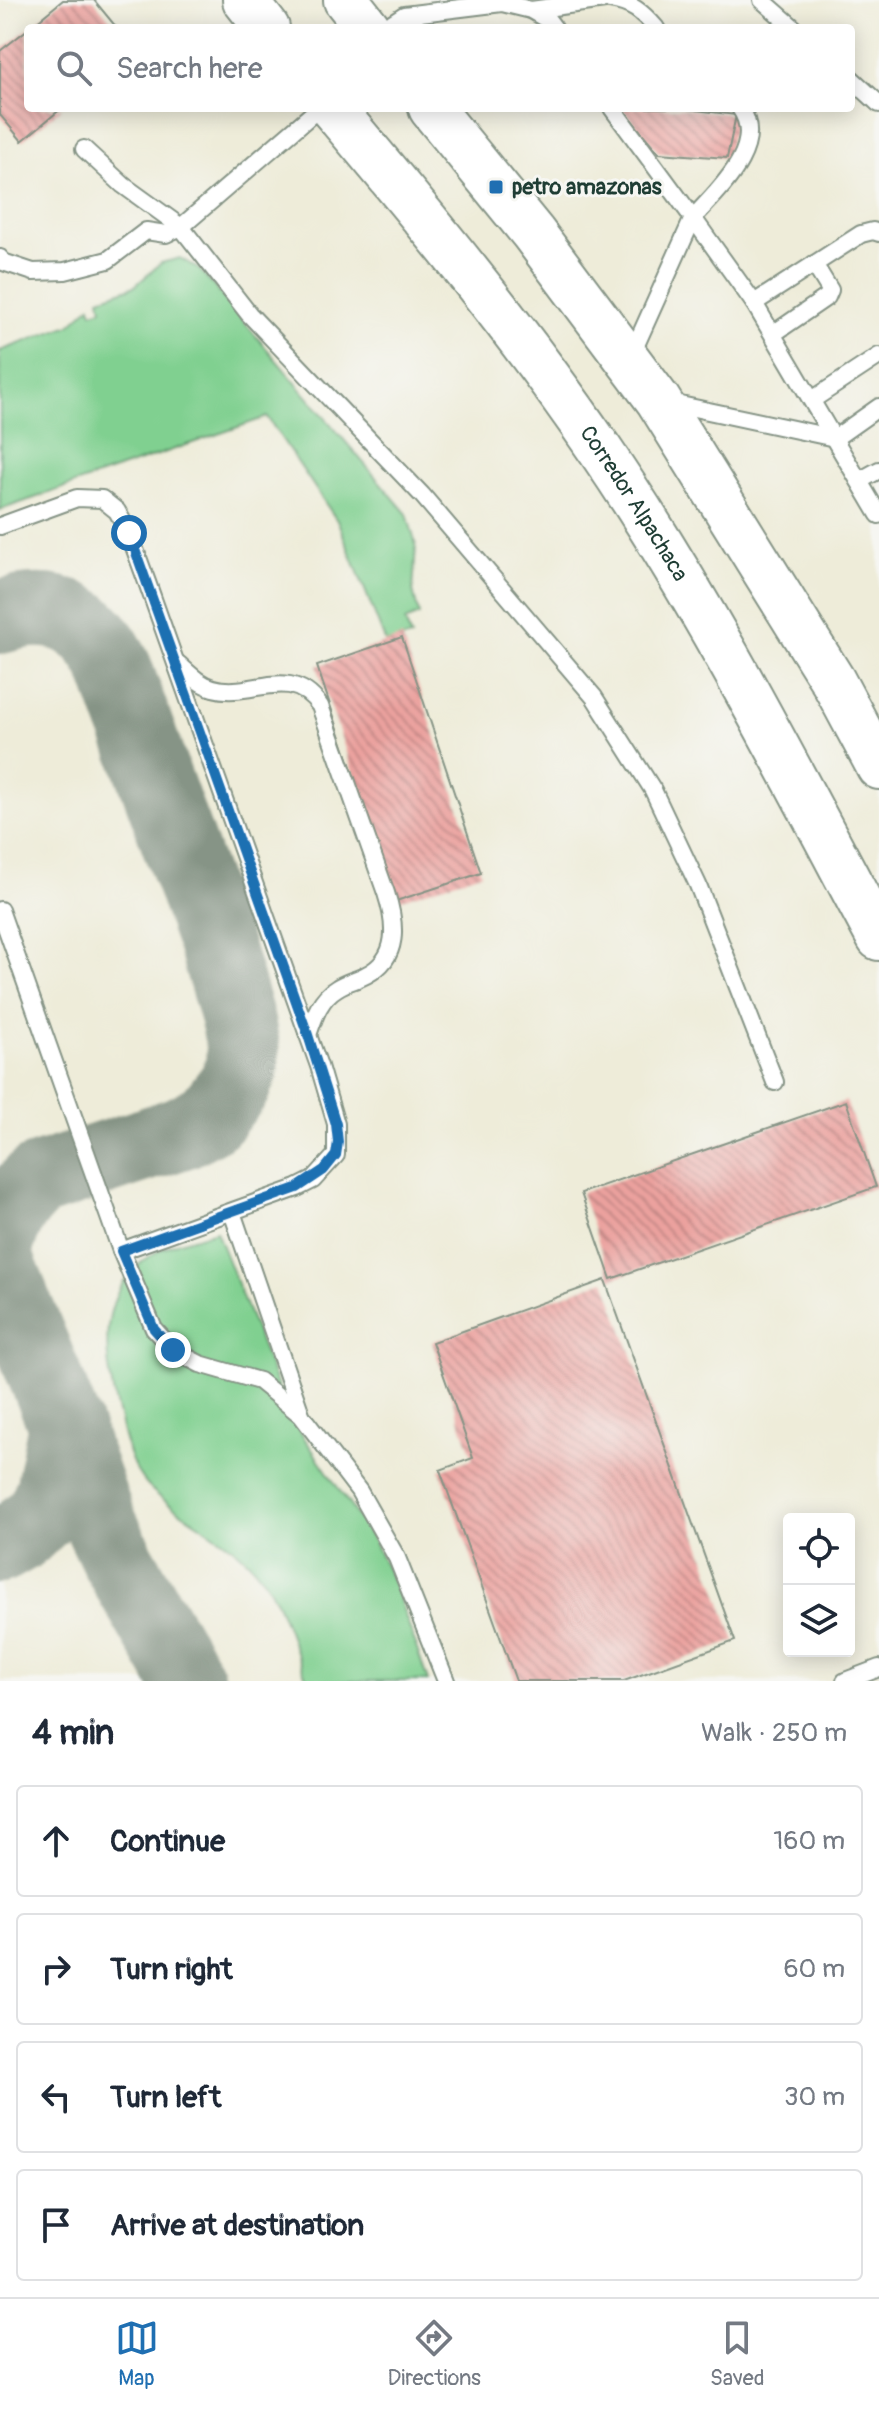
<!DOCTYPE html>
<meta charset="utf-8">
<style>
:root{--surface:#fff;--page:#f2f2f3;--text:#1f2937;--muted:#747a83;--line:#e0e1e3;--accent:#1f6fb2}
body{margin:0;font-family:Pangolin,sans-serif;background:var(--page);color:var(--text)}
.controls{position:absolute;right:24px;bottom:24px;display:grid;overflow:hidden;border-radius:8px;box-shadow:0 4px 20px #0003}
.controls button{width:72px;height:72px;display:grid;place-items:center;padding:0;border:0;border-bottom:2px solid var(--line);background:var(--surface);color:var(--text);font:40px sans-serif}
.stop{position:absolute;width:24px;height:24px;margin:-18px;border:6px solid #1f6fb2;border-radius:50%;background:#fff}
.stop.end{background:#1f6fb2;border-color:#fff;box-shadow:0 2px 8px #0008}
.list{margin:0;padding:0;list-style:none}
h2{display:flex;justify-content:space-between;align-items:center;height:104px;margin:0;padding:0 32px;font-size:34px}
h2 small{font-size:26px;font-weight:400;color:var(--muted)}
.list li{display:grid;grid-template-columns:52px 1fr auto;gap:24px;align-items:center;box-sizing:border-box;height:112px;margin:0 16px 16px;padding:0 16px;border:2px solid var(--line);border-radius:8px}
.list b{display:block;font-size:30px;white-space:nowrap}
.list em{font-size:26px;font-style:normal;color:var(--muted)}
.icon{flex:none;width:44px;height:44px;fill:none;stroke:currentColor;stroke-width:2;stroke-linecap:round;stroke-linejoin:round}
.map{position:relative;flex:none;width:879px;height:1681px;overflow:hidden}
.search{position:absolute;background:var(--surface);box-shadow:0 4px 20px #0003;left:24px;right:24px;top:24px;height:88px;display:flex;align-items:center;gap:20px;box-sizing:border-box;padding:0 28px;border-radius:8px;color:var(--muted);font-size:30px}
.sheet{height:616px;background:var(--surface)}
nav{display:flex;justify-content:space-around;align-items:center;box-sizing:border-box;height:112px;border-top:2px solid var(--line);background:var(--surface);font-size:22px;color:var(--muted)}
nav a{display:grid;justify-items:center;gap:4px}
nav .on{color:var(--accent)}
.map>svg:first-child{display:block}
.grass{fill:#80d090;stroke:#508662;stroke-width:2}
.lines{fill:none;stroke-linecap:round;stroke-linejoin:round}
.taxiway{stroke:#869486;stroke-width:74}
.building{fill:url(#building-back-hatch)}
.lane-casing{stroke:#869486;stroke-width:20}
.highway-casing{stroke:#869486;stroke-width:48}
.lane{stroke:#fff;stroke-width:16}
.highway{stroke:#fff;stroke-width:44}
.route{stroke:#1f6fb2;stroke-width:10}
.poi-dot{fill:#1f6fb2;stroke:#f6f6f2;stroke-width:3}
.labels{text-anchor:middle;dominant-baseline:central;stroke-width:6;stroke-linejoin:round;paint-order:stroke}
.poi-label{font-size:22px;font-weight:bold;fill:#1f3d34;stroke:#f6f6f2;text-anchor:start}
.street-label{font-size:22px;fill:#1f3d34;stroke:#f6f6f2}
</style>
<div class="map">
<svg width="879" height="1681" viewBox="0 0 879 1681">
<defs>
<pattern id="building-back-hatch" width="6" height="6" patternUnits="userSpaceOnUse" patternTransform="scale(2)"><rect width="6" height="6" fill="#eba19e"/><path d="M-1 5l2 2M0 0l6 6M5-1l2 2" fill="none" stroke="#be8482"/></pattern>
</defs>
<rect width="100%" height="100%" fill="#f6f6f2"/>
<filter id="ink" filterUnits="userSpaceOnUse"><feTurbulence type="fractalNoise" baseFrequency=".0125" numOctaves="2"/><feDisplacementMap in="SourceGraphic" scale="16" xChannelSelector="R" yChannelSelector="G"/><feConvolveMatrix kernelMatrix="1 2 1 2 8 2 1 2 1" color-interpolation-filters="sRGB"/></filter>
<filter id="wash" filterUnits="userSpaceOnUse"><feTurbulence type="fractalNoise" baseFrequency=".006" numOctaves="4" result="noise"/><feDisplacementMap in="SourceGraphic" scale="32" xChannelSelector="R" yChannelSelector="G"/><feGaussianBlur stdDeviation="1.8" result="paint"/><feColorMatrix in="noise" values="0 0 0 0 0 0 0 0 0 0 0 0 0 0 0 0 0 1.4 0 .05"/><feComposite in="paint" operator="in"/></filter>
<g filter="url(#wash)">
<rect width="100%" height="100%" fill="#eeecd9"/>
<g class="grass">
<polygon points="180,258 200,270 407,514 416,545 413,591 419,615 405,621 411,637 386,643 338,522 267,417 0,510 0,351 70,325 90,306 92,312 102,309 100,298 135,286 161,263"/>
<path d="M216 1231 290 1417 372 1538 394 1584 428 1681H308C292 1647 283 1606 261 1576 232 1536 181 1520 147 1485 129 1466 124 1437 118 1412 103 1355 95 1291 153 1254 171 1242 196 1238 216 1231Z"/>
</g>
<g class="lines">
<g class="taxiway">
<path d="M0 617C56 600 92 617 116 670L217 950 237 1018 243 1046 242 1067 234 1086 210 1117 183 1132 37 1181C18 1198 8 1212 0 1236"/>
<polyline points="0,1267 65,1425 52,1491 42,1514 21,1534 0,1546"/>
<polyline points="65,1425 97,1516 119,1562 188,1681"/>
</g>
</g>
<g id="blocks">
<g class="building">
<polygon points="63,0 94,0 117,28 29,28"/>
<polygon points="28,29 28,108 62,108 22,141 0,115 0,51"/>
<polygon points="621,108 680,108 736,115 727,158 659,153"/>
<polygon points="402,637 481,873 396,901 317,666"/>
<polygon points="846,1101 876,1187 611,1279 581,1193"/>
<polygon points="605,1280 735,1641 624,1681 516,1681 440,1470 473,1458 432,1342"/>
</g>
</g>
</g>
<g filter="url(#ink)">
<use href="#blocks" fill-opacity="0" stroke="#869486" stroke-width="2"/>
<g class="lines">
<defs>
<g id="lane">
<path d="M610 0C632 3 642 12 656 28"/>
<polyline points="762,0 794,28"/>
<polyline points="531,10 605,0"/>
<polyline points="384,28 404,15 502,3 531,10 548,20 554,28"/>
<polyline points="851,78 879,104"/>
<polyline points="612,108 693,218 631,356"/>
<path d="M740 108C768 147 716 192 693 218L754 303 879 515"/>
<polyline points="84,149 123,185 181,227 249,314 422,495 594,697 653,790 698,885 775,1082"/>
<polyline points="0,258 3,262 33,272 65,271 108,260 146,231 166,234 181,227 319,108"/>
<polyline points="754,303 861,234 873,231 879,233"/>
<polyline points="773,334 827,297 830,290 814,264"/>
<polyline points="812,400 879,356"/>
<polyline points="666,402 835,438 879,407"/>
<polyline points="859,481 879,470"/>
<polyline points="0,526 77,498 102,499 117,511 129,533 148,585 319,1066 336,1124 336,1155 313,1180 297,1188 121,1251"/>
<path d="M176 662C188 672 198 684 213 688 251 699 290 663 320 706L386 893C396 924 400 958 366 975 357 980 346 982 337 988 320 998 314 1017 308 1035"/>
<polyline points="0,910 121,1251 154,1329 173,1350 200,1364 259,1381 301,1415 359,1491 397,1558 446,1681"/>
<polyline points="232,1212 301,1414"/>
<polyline points="845,1681 879,1668"/>
</g>
<g id="highway">
<polyline points="245,0 267,28"/>
<polyline points="346,0 368,28"/>
<path id="s1" d="M332 108C426 219 518 330 600 450 706 605 791 773 879 938"/>
<polyline points="431,108 533,233 658,400 833,681 879,767"/>
</g>
</defs>
<use href="#lane" class="lane-casing"/>
<use href="#highway" class="highway-casing"/>
<use href="#lane" class="lane"/>
<use href="#highway" class="highway"/>
</g>
</g>
<g class="lines" filter="url(#ink)">
<polyline class="route" points="129,533 308,1035 336,1124 338,1142 336,1155 324,1170 297,1188 121,1251 154,1329 173,1350"/>
</g>
<rect class="poi-dot" x="488" y="179" width="16" height="16" rx="4"/>
<g class="labels">
<g class="poi-label">
<text x="512" y="187">petro amazonas</text>
</g>
<g class="street-label">
<text stroke="none"><textPath href="#s1" startOffset="498">Corredor Alpachaca</textPath></text>
</g>
</g>
</svg>
<div class="controls">
<button><svg class="icon" aria-label="locate" viewBox="0 0 24 24"><circle cx="12" cy="12" r="6"/><path d="M12 2v4M12 18v4M2 12h4M18 12h4"/></svg></button>
<button><svg class="icon" aria-label="layers" viewBox="0 0 24 24"><path d="M12 4l9 5-9 5-9-5zM3 14l9 5 9-5"/></svg></button>
</div>
<div class="stop" style="left:129px;top:533px"></div>
<div class="stop end" style="left:173px;top:1350px"></div>
<div class="search"><svg class="icon" aria-label="search" viewBox="0 0 24 24"><circle cx="10" cy="10" r="6"/><path d="M15 15l6 6"/></svg>Search here</div>
</div>
<section class="sheet">
<h2>4 min<small>Walk · 250 m</small></h2>
<ul class="list">
<li><svg class="icon" aria-label="ahead" viewBox="0 0 24 24"><path d="M12 20V5M6 11l6-6 6 6"/></svg><div><b>Continue</b></div><em>160 m</em></li>
<li><svg class="icon" aria-label="right" viewBox="0 0 24 24"><path d="M7 20v-9h11M14 6l5 5-5 5"/></svg><div><b>Turn right</b></div><em>60 m</em></li>
<li><svg class="icon" aria-label="left" viewBox="0 0 24 24"><path d="M17 20v-9H6M10 6l-5 5 5 5"/></svg><div><b>Turn left</b></div><em>30 m</em></li>
<li><svg class="icon" aria-label="arrive" viewBox="0 0 24 24"><path d="M6 21V4h12l-3 4 3 4H6"/></svg><div><b>Arrive at destination</b></div></li>
</ul>
</section>
<nav>
<a class="on"><svg class="icon" aria-label="map" viewBox="0 0 24 24"><path d="M3 6l6-2 6 2 6-2v14l-6 2-6-2-6 2zM9 4v14M15 6v14"/></svg>Map</a>
<a><svg class="icon" aria-label="directions" viewBox="0 0 24 24"><path d="M12 3l9 9-9 9-9-9zM9 14v-3h6M13 9l2 2-2 2"/></svg>Directions</a>
<a><svg class="icon" aria-label="saved" viewBox="0 0 24 24"><path d="M7 4h10v16l-5-4-5 4z"/></svg>Saved</a>
</nav>
